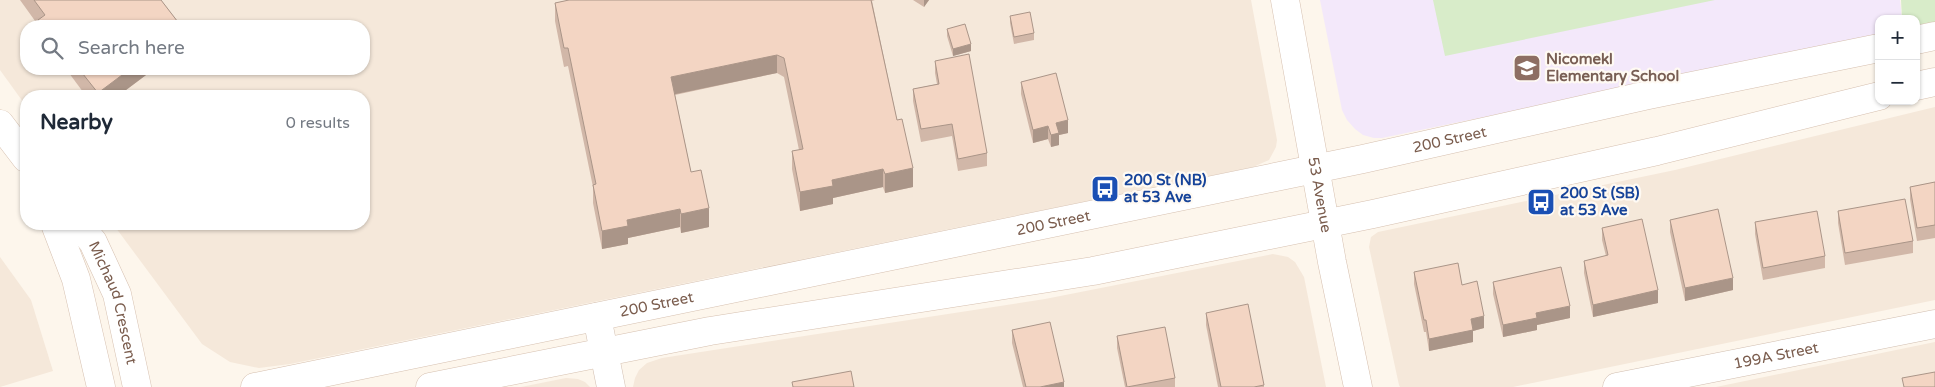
<!DOCTYPE html>
<meta charset="utf-8">
<style>
:root{--surface:#fff;--page:#f2f2f3;--text:#1f2937;--muted:#747a83;--line:#e0e1e3}
body{margin:0;font-family:"Varela Round",sans-serif;background:var(--page);color:var(--text)}
.controls{position:absolute;right:15px;top:15px;display:grid;overflow:hidden;border-radius:10px;box-shadow:0 1px 4px #0004}
.controls button{width:45px;height:45px;display:grid;place-items:center;padding:0;border:0;border-bottom:1px solid var(--line);background:var(--surface);color:var(--text);font:25px sans-serif}
.list{margin:0;padding:0;list-style:none}
h2{display:flex;justify-content:space-between;align-items:center;height:65px;margin:0;padding:0 20px;font-size:21px}
h2 small{font-size:16px;font-weight:400;color:var(--muted)}
.icon{flex:none;width:28px;height:28px;fill:none;stroke:currentColor;stroke-width:2;stroke-linecap:round;stroke-linejoin:round}
.map{position:relative;flex:none;width:1935px;height:387px;overflow:hidden}
.search{position:absolute;background:var(--surface);box-shadow:0 1px 4px #0004;left:20px;top:20px;width:350px;height:55px;display:flex;align-items:center;gap:12px;box-sizing:border-box;padding:0 18px;border-radius:20px;color:var(--muted);font-size:19px}
.panel{position:absolute;background:var(--surface);box-shadow:0 1px 4px #0004;left:20px;top:90px;width:350px;height:140px;border-radius:20px}
.map>svg:first-child{display:block}
.residential{fill:#f5e8da;fill-rule:evenodd}
.education{fill:#f3e8fa}
.green{fill:#d8ecc9}
.lines{fill:none;stroke-linecap:round;stroke-linejoin:round}
.street-casing{stroke:#d1beb0;stroke-width:29}
.secondary-casing{stroke:#d6c0b0;stroke-width:29}
.street{stroke:#fff;stroke-width:28}
.secondary{stroke:#fff;stroke-width:28}
.wall{fill:#d1b7a8}
.shaded-wall{fill:#aa9588}
.building{fill:#f3d5c3;stroke:#aa9588}
.labels{text-anchor:middle;dominant-baseline:central;stroke-width:4.5;stroke-linejoin:round;paint-order:stroke}
.education-label{font-size:15px;font-weight:bold;fill:#785e54;stroke:#fffaf3;text-anchor:start}
.street-label{font-size:15px;fill:#7a5c4d;stroke:#fffaf3}
.transit-label{font-size:15px;font-weight:bold;fill:#164399;stroke:#fffaf3;text-anchor:start}
</style>
<div class="map">
<svg width="1935" height="387" viewBox="0 0 1935 387">
<rect width="100%" height="100%" fill="#fdf6ec"/>
<g class="residential">
<path d="M0 0H1251L1277 140 1276 147 1269 160 1253 167 290 364 259 368 230 362 202 344 113 224H364V96H26V106L0 70ZM26 26H364V69H26Z"/>
<polygon points="1935,107 1935,300 1513,387 1400,387 1399,385 1369,247 1371,237 1378,232 1675,170"/>
<polygon points="1273,254 1288,257 1295,262 1304,277 1326,387 633,387 635,378 639,370 647,363 662,358 1045,299"/>
<polygon points="0,257 31,300 53,371 0,387"/>
<polygon points="1935,342 1935,387 1716,387"/>
<polygon points="566,378 578,379 585,382 590,387 521,387"/>
</g>
<polygon class="education" points="1320,0 1900,0 1902,19 1879,19 1879,35 1382,138 1374,138 1363,135 1355,129 1347,120 1342,110"/>
<g class="green">
<polygon points="1433,0 1715,0 1445,56"/>
<polygon points="1901,0 1935,0 1935,24 1916,27 1916,19 1902,19"/>
</g>
<g class="lines">
<defs>
<g id="street">
<polyline points="597,317 611,387"/>
<path id="s1" d="M1617 387 1935 324"/>
</g>
<g id="secondary">
<path id="s2" d="M1285 0 1332 262 1358 387"/>
<polyline points="1916,40 1935,36"/>
<polyline points="1916,86 1935,82"/>
<polyline points="0,124 26,158"/>
<polyline points="55,224 76,279 101,387"/>
<path id="s3" d="M78 224 93 242 117 294 137 387"/>
<path id="s4" d="M255 387 1363 159 1648 95 1879 48"/>
<polyline points="430,387 710,331 1093,271 1373,214 1657,151 1879,96"/>
</g>
</defs>
<use href="#street" class="street-casing"/>
<use href="#secondary" class="secondary-casing"/>
<use href="#street" class="street"/>
<use href="#secondary" class="secondary"/>
</g>
<g class="wall">
<polygon points="20,0 161,0 181,26 38,26 38,25"/>
<polygon points="569,0 875,0 872,1 897,120 913,187 885,193 883,187 833,198 833,204 800,211 792,169 792,151 799,150 784,77 777,73 675,95 691,172 709,227 681,233 680,227 628,238 628,244 602,249 593,203 593,187 568,66 564,67 555,21 555,3"/>
<polygon points="913,0 929,0 924,7"/>
<polygon points="1010,16 1034,33 1034,40 1014,44 1010,23"/>
<polygon points="947,29 971,51 953,56 947,36"/>
<polygon points="935,61 987,153 987,166 958,171 952,136 921,142 913,101 913,89 937,84 935,73"/>
<polygon points="69,69 154,69 118,96 86,96 69,73"/>
<polygon points="1021,82 1068,133 1059,135 1059,145 1051,147 1048,139 1033,143 1021,94"/>
<polygon points="1935,182 1935,238 1917,241 1910,199 1910,187"/>
<polygon points="1838,211 1913,241 1913,253 1845,265 1838,223"/>
<polygon points="1670,220 1733,290 1685,301 1670,232"/>
<polygon points="1755,222 1825,256 1825,268 1763,280 1755,234"/>
<polygon points="1602,228 1658,303 1593,317 1584,273 1584,261 1606,256 1602,240"/>
<polygon points="1414,272 1462,285 1484,328 1473,331 1473,342 1429,351 1426,332 1424,332 1414,284"/>
<polygon points="1493,282 1570,318 1537,325 1537,330 1503,337 1493,294"/>
<polygon points="1206,313 1264,385 1264,387 1218,387 1206,325"/>
<polygon points="1012,330 1064,387 1023,387 1012,343"/>
<polygon points="1117,336 1175,378 1175,387 1125,387 1117,348"/>
</g>
<g class="shaded-wall">
<polygon points="924,0 929,0 924,7"/>
<polygon points="971,44 971,51 953,56 953,49"/>
<polygon points="777,55 777,73 671,95 671,77"/>
<polygon points="130,69 154,69 118,96 98,96 98,93"/>
<polygon points="1068,120 1068,133 1059,135 1059,145 1051,147 1051,135 1056,123"/>
<polygon points="1048,126 1048,139 1033,143 1033,130"/>
<polygon points="913,168 913,187 885,193 885,174"/>
<polygon points="883,169 883,187 833,198 833,204 800,211 800,192 832,180"/>
<polygon points="709,208 709,227 681,233 681,214"/>
<polygon points="680,209 680,227 628,238 628,244 602,249 602,231 627,220"/>
<polygon points="1733,278 1733,290 1685,301 1685,288"/>
<polygon points="1658,290 1658,303 1593,317 1593,305"/>
<polygon points="1570,306 1570,318 1537,325 1537,330 1503,337 1503,325 1536,313"/>
<polygon points="1484,316 1484,328 1473,331 1473,342 1429,351 1429,339 1471,319"/>
<polygon points="1064,382 1064,387 1040,387"/>
</g>
<g class="building">
<polygon points="34,0 161,0 181,26 43,26 38,20 45,15"/>
<polygon points="569,0 871,0 897,120 902,119 913,168 885,174 883,169 832,180 833,186 800,192 792,151 803,149 784,58 777,55 671,77 691,172 701,170 709,208 681,214 680,209 627,220 628,226 602,231 593,185 596,184 568,48 564,48 555,3"/>
<polygon points="1030,12 1034,33 1014,37 1010,16"/>
<polygon points="965,24 971,44 953,49 947,29"/>
<polygon points="969,54 987,153 958,159 952,124 921,129 913,89 939,84 935,61"/>
<polygon points="79,69 130,69 98,93"/>
<polygon points="1056,73 1068,120 1056,123 1059,133 1051,135 1048,126 1033,130 1021,82"/>
<polygon points="1935,182 1935,225 1917,228 1910,187"/>
<polygon points="1905,199 1913,241 1845,253 1838,211"/>
<polygon points="1718,209 1733,278 1685,288 1670,220"/>
<polygon points="1817,211 1825,256 1763,268 1755,222"/>
<polygon points="1642,219 1658,290 1593,305 1584,261 1608,255 1602,228"/>
<polygon points="1458,263 1462,285 1477,281 1484,316 1471,319 1473,330 1429,339 1426,320 1424,320 1414,272"/>
<polygon points="1561,267 1570,306 1536,313 1537,318 1503,325 1493,282"/>
<polygon points="1248,304 1264,385 1254,387 1221,387 1206,313"/>
<polygon points="1050,322 1064,382 1040,387 1026,387 1012,330"/>
<polygon points="1165,327 1175,378 1127,387 1117,336"/>
<polygon points="851,371 854,387 793,387 792,382"/>
<polygon points="1935,372 1935,387 1904,387 1902,378"/>
</g>
<defs>
<symbol id="school-square" viewBox="-11 -11 22 22"><rect x="-9" y="-9" width="18" height="18" rx="4" fill="#8d6e63" stroke="#fffaf3"/><path d="M0-5L7-2L0 1L-7-2ZM-4 1L0 2.5L4 1V4Q0 6-4 4Z" fill="#fff"/></symbol>
<symbol id="bus-square" viewBox="-11 -11 22 22"><rect x="-9" y="-9" width="18" height="18" rx="4" fill="#1a4fb4" stroke="#fffaf3"/><path d="M-5-6H5V4H4V6H2V4H-2V6H-4V4H-5ZM-3.5-4V0h7V-4ZM-3.5 1.2v1.5H-2V1.2ZM2 1.2v1.5H3.5V1.2Z" fill="#fff"/></symbol>
</defs>
<g fill-rule="evenodd">
<use href="#school-square" x="1511" y="52" width="32" height="32"/>
<use href="#bus-square" x="1089" y="173" width="32" height="32"/>
<use href="#bus-square" x="1525" y="186" width="32" height="32"/>
</g>
<g class="labels">
<g class="education-label">
<text x="1546" y="59">Nicomekl<tspan x="1546" dy="17">Elementary School</tspan></text>
</g>
<g class="street-label">
<text stroke="none"><textPath href="#s4" startOffset="1220">200 Street</textPath></text>
<text stroke="none"><textPath href="#s2" startOffset="198">53 Avenue</textPath></text>
<text stroke="none"><textPath href="#s4" startOffset="815">200 Street</textPath></text>
<text stroke="none"><textPath href="#s3" startOffset="88">Michaud Crescent</textPath></text>
<text stroke="none"><textPath href="#s4" startOffset="410">200 Street</textPath></text>
<text stroke="none"><textPath href="#s1" startOffset="162">199A Street</textPath></text>
</g>
<g class="transit-label">
<text x="1124" y="180">200 St (NB)<tspan x="1124" dy="17">at 53 Ave</tspan></text>
<text x="1560" y="193">200 St (SB)<tspan x="1560" dy="17">at 53 Ave</tspan></text>
</g>
</g>
</svg>
<div class="controls">
<button>+</button>
<button>−</button>
</div>
<div class="search"><svg class="icon" aria-label="search" viewBox="0 0 24 24"><circle cx="10" cy="10" r="6"/><path d="M15 15l6 6"/></svg>Search here</div>
<section class="panel">
<h2>Nearby<small>0 results</small></h2>
<ul class="list">
</ul>
</section>
</div>
